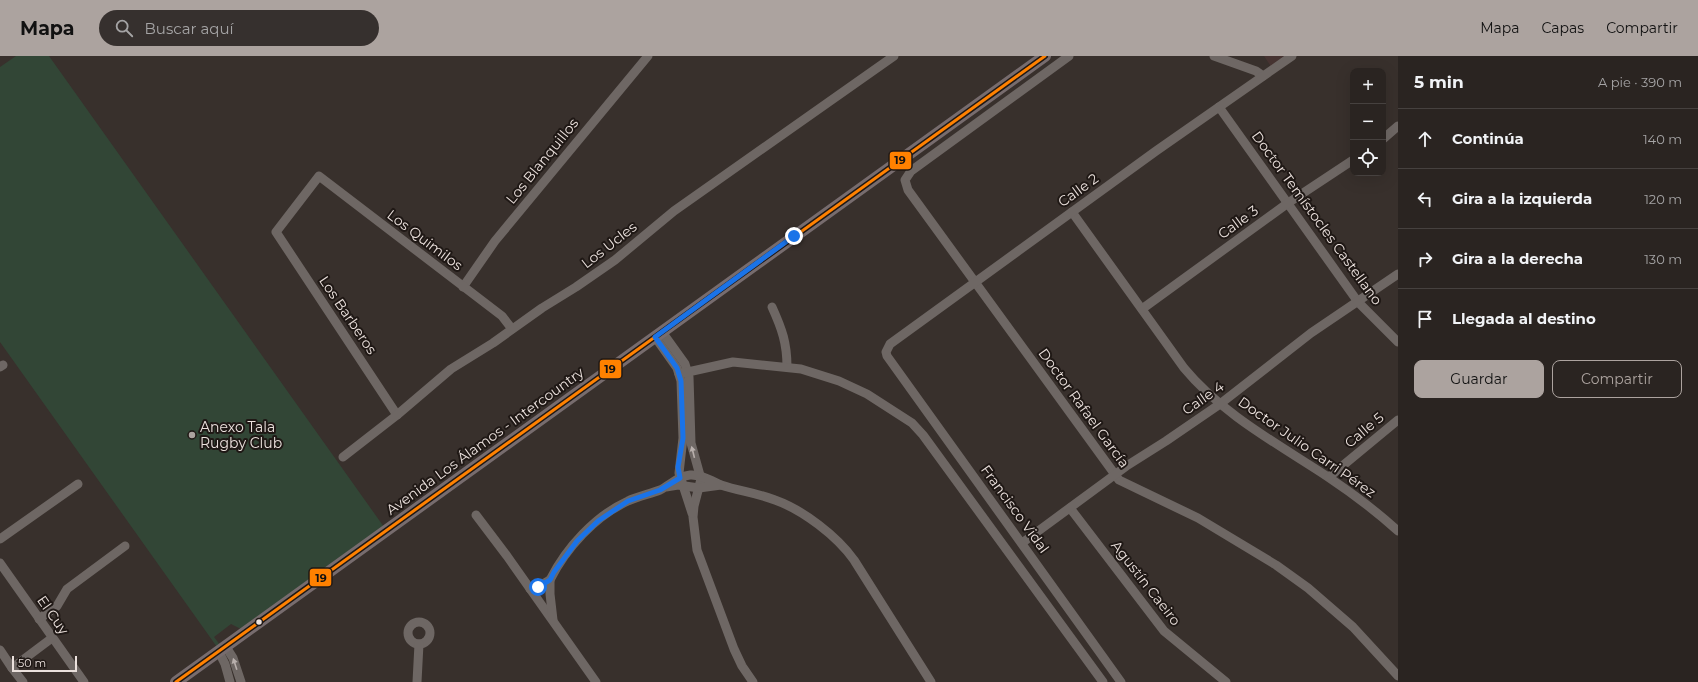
<!DOCTYPE html>
<html lang="es">
<meta charset="utf-8">
<style>
:root{--surface:#2a2421;--page:#36302e;--text:#f1f3f6;--muted:#a5a4a5;--line:#46413f;--accent:#aca39f}
body{margin:0;font-family:Montserrat,sans-serif;background:var(--page);color:var(--text)}
.controls{position:absolute;right:12px;top:12px;display:grid;overflow:hidden;border-radius:8px;box-shadow:0 4px 16px #0002}
.controls button{width:36px;height:36px;display:grid;place-items:center;padding:0;border:0;border-bottom:1px solid var(--line);background:var(--surface);color:var(--text);font:20px sans-serif}
.scale{position:absolute;left:12px;bottom:10px;width:65px;box-sizing:border-box;padding-left:4px;border:2px solid #ebe1dd;border-top:0;font-size:11px;line-height:14px;white-space:nowrap;color:#ebe1dd;-webkit-text-stroke:3px #1f1815;paint-order:stroke}
.stop{position:absolute;width:12px;height:12px;margin:-9px;border:3px solid #1a73e8;border-radius:50%;background:#fff}
.stop.end{background:#1a73e8;border-color:#fff;box-shadow:0 1px 4px #0008}
.list{margin:0;padding:0;list-style:none}
h2{display:flex;justify-content:space-between;align-items:center;height:52px;margin:0;padding:0 16px;font-size:17px}
h2 small{font-size:13px;font-weight:400;color:var(--muted)}
.list li{display:grid;grid-template-columns:26px 1fr auto;gap:12px;align-items:center;box-sizing:border-box;height:60px;padding:0 16px;border-top:1px solid var(--line)}
.list b{display:block;font-size:15px;white-space:nowrap}
.list em{font-size:13px;font-style:normal;color:var(--muted)}
.actions{display:flex;gap:8px;padding:12px 16px}
.actions a{flex:1;padding:9px 0;border:1px solid var(--accent);border-radius:8px;text-align:center;font-size:14px;color:var(--accent)}
.actions .main{background:var(--accent);color:#111}
.icon{flex:none;width:22px;height:22px;fill:none;stroke:currentColor;stroke-width:2;stroke-linecap:round;stroke-linejoin:round}
.map{position:relative;flex:none;width:1398px;height:626px;overflow:hidden}
header{display:flex;align-items:center;gap:24px;box-sizing:border-box;height:56px;padding:0 20px;background:var(--accent);color:#111}
header strong{font-size:19px}
nav{display:flex;gap:22px;margin-inline-start:auto;font-size:14px}
.search{width:280px;height:36px;background:var(--page);display:flex;align-items:center;gap:10px;box-sizing:border-box;padding:0 14px;border-radius:22px;color:var(--muted);font-size:15px}
main{display:flex}
aside{flex:1;background:var(--surface)}
.map>svg:first-child{display:block}
.education{fill:#463331}
.green{fill:#324636}
.lines{fill:none;stroke-linecap:round;stroke-linejoin:round}
.minor{stroke:#6e6764;stroke-width:9}
.major{stroke:#776c6e;stroke-width:12}
.bus-1-casing{stroke:#1f1815;stroke-width:6}
.bus-1{stroke:#ff8100;stroke-width:3}
.oneway{fill:#b9b0ad}
.route{stroke:#1a73e8;stroke-width:5}
.poi-dot{fill:#aca39f;stroke:#1f1815;stroke-width:1.5}
.bus-dot{fill:#ebe1dd;stroke:#1f1815;stroke-width:1.5}
.labels{text-anchor:middle;dominant-baseline:central;stroke-width:4;stroke-linejoin:round;paint-order:stroke}
.street-label{font-size:14px;fill:#ebe1dd;stroke:#1f1815}
.poi-label{font-size:14px;fill:#ebe1dd;stroke:#1f1815;text-anchor:start}
.line-badge{stroke:#1f1815;stroke-width:1.5}
.pale-badge-label{font-size:11px;text-anchor:middle;font-weight:bold;fill:#111}
</style>
<header>
<strong>Mapa</strong>
<div class="search"><svg class="icon" aria-label="search" viewBox="0 0 24 24"><circle cx="10" cy="10" r="6"/><path d="M15 15l6 6"/></svg>Buscar aquí</div>
<nav><a>Mapa</a><a>Capas</a><a>Compartir</a></nav>
</header>
<main>
<div class="map">
<svg width="1398" height="626" viewBox="0 0 1398 626">
<rect width="100%" height="100%" fill="#38302c"/>
<polygon class="education" points="1264,0 1288,0 1272,12"/>
<polygon class="green" points="16,0 49,0 384,471 243,574 231,568 214,581 220,589 217,591 0,286 0,11"/>
<g class="lines">
<g class="minor">
<polyline points="1069,0 911,115 905,124 908,134 1119,424 1198,462 1276,509 1308,532 1353,571 1398,620"/>
<polyline points="1214,0 1256,15 1263,20"/>
<polyline points="1219,51 1358,246 1398,286"/>
<polyline points="1383,83 1398,70"/>
<path d="M1072 156 1184 312C1222 358 1278 388 1328 421 1352 437 1376 455 1398 475"/>
<polyline points="463,231 495,185 648,0"/>
<path d="M772 251C782 273 787 287 787 311"/>
<polyline points="1142,253 1288,147 1353,104"/>
<polyline points="662,276 685,308 689,321 691,387 701,423 694,450 693,461 697,494 734,593 742,610 753,626"/>
<polyline points="655,281 677,312 681,325 683,382 679,417 692,457"/>
<polyline points="0,311 3,309"/>
<polyline points="679,318 733,306 801,313 839,325 867,338 912,367 923,379 1103,626"/>
<polyline points="397,359 276,176 319,120 502,260 512,273"/>
<polyline points="343,401 397,359 451,313 493,287 542,252 576,231 615,204 674,155 894,0"/>
<polyline points="1329,421 1398,364"/>
<path d="M721 429C739 435 757 437 775 444 803 454 837 480 854 504L931 626"/>
<polyline points="1070,452 1164,575 1226,626"/>
<polyline points="476,459 507,500 596,626"/>
<polyline points="0,483 78,428"/>
<polyline points="1022,487 1128,409 1166,385 1220,348 1311,277 1398,218"/>
<polyline points="0,507 84,626"/>
<path d="M550 524C566 492 595 460 628 445 638 440 650 438 660 434 670 429 678 420 690 419 700 418 712 425 721 429L699 432 678 429 666 431"/>
<polyline points="530,533 538,531 550,524 550,538 553,564"/>
<polyline points="39,563 57,550 67,533 125,490"/>
<circle cx="419" cy="577" r="11"/>
<polyline points="226,591 233,602 241,626"/>
<polyline points="0,594 12,612 52,582"/>
<polyline points="219,596 225,608 230,626"/>
<polyline points="12,612 23,626"/>
<polyline points="417,626 419,588"/>
<polyline points="1121,626 887,300 886,296 890,288 1156,95 1292,0"/>
</g>
<polyline class="major" points="176,626 1045,0"/>
<defs>
<polyline id="bus-1" points="176,626 1045,0"/>
</defs>
<use href="#bus-1" class="bus-1-casing"/>
<use href="#bus-1" class="bus-1"/>
</g>
<defs><path id="oneway-solid" d="M-6-.8H1V-3.2L6.5 0L1 3.2V.8H-6Z"/></defs>
<g class="oneway">
<use href="#oneway-solid" transform="translate(693 396) rotate(-104)"/>
<use href="#oneway-solid" transform="translate(235 608) rotate(-108)"/>
</g>
<g class="lines">
<polyline class="route" points="538,531 550,524 554,516 577,485 598,465 628,445 660,434 680,422 678,411 683,382 681,325 677,312 655,281 794,180"/>
</g>
<circle class="poi-dot" cx="192" cy="379" r="4"/>
<circle class="bus-dot" cx="259" cy="566" r="3.5"/>
<g class="labels">
<g class="street-label">
<text transform="translate(542 105) rotate(-51)">Los Blanquillos</text>
<text transform="translate(1078 134) rotate(-36)">Calle 2</text>
<text transform="translate(1317 162) rotate(54)">Doctor Temístocles Castellano</text>
<text transform="translate(1238 166) rotate(-36)">Calle 3</text>
<text transform="translate(425 184) rotate(37)">Los Quimilos</text>
<text transform="translate(609 189) rotate(-38)">Los Ucles</text>
<text transform="translate(348 259) rotate(56)">Los Barberos</text>
<text transform="translate(1203 342) rotate(-35)">Calle 4</text>
<text transform="translate(1084 352) rotate(54)">Doctor Rafael García</text>
<text transform="translate(1364 374) rotate(-40)">Calle 5</text>
<text transform="translate(485 385) rotate(-36)">Avenida Los Álamos - Intercountry</text>
<text transform="translate(1307 391) rotate(35)">Doctor Julio Carri Pérez</text>
<text transform="translate(1015 453) rotate(54)">Francisco Vidal</text>
<text transform="translate(1146 527) rotate(52)">Agustín Caeiro</text>
<text transform="translate(53 559) rotate(55)">El Cuy</text>
</g>
<g class="poi-label">
<text x="200" y="371">Anexo Tala<tspan x="200" dy="16">Rugby Club</tspan></text>
</g>
</g>
<g class="line-badge">
<rect x="889" y="95" width="23" height="19" rx="4" fill="#ff8100"/>
<rect x="599" y="303" width="23" height="20" rx="4" fill="#ff8100"/>
<rect x="309" y="512" width="23" height="19" rx="4" fill="#ff8100"/>
</g>
<g class="pale-badge-label">
<text x="900" y="108">19</text>
<text x="610" y="317">19</text>
<text x="321" y="526">19</text>
</g>
</svg>
<div class="controls">
<button>+</button>
<button>−</button>
<button><svg class="icon" aria-label="locate" viewBox="0 0 24 24"><circle cx="12" cy="12" r="6"/><path d="M12 2v4M12 18v4M2 12h4M18 12h4"/></svg></button>
</div>
<div class="scale">50 m</div>
<div class="stop" style="left:538px;top:531px"></div>
<div class="stop end" style="left:794px;top:180px"></div>
</div>
<aside>
<h2>5 min<small>A pie · 390 m</small></h2>
<ul class="list">
<li><svg class="icon" aria-label="ahead" viewBox="0 0 24 24"><path d="M12 20V5M6 11l6-6 6 6"/></svg><div><b>Continúa</b></div><em>140 m</em></li>
<li><svg class="icon" aria-label="left" viewBox="0 0 24 24"><path d="M17 20v-9H6M10 6l-5 5 5 5"/></svg><div><b>Gira a la izquierda</b></div><em>120 m</em></li>
<li><svg class="icon" aria-label="right" viewBox="0 0 24 24"><path d="M7 20v-9h11M14 6l5 5-5 5"/></svg><div><b>Gira a la derecha</b></div><em>130 m</em></li>
<li><svg class="icon" aria-label="arrive" viewBox="0 0 24 24"><path d="M6 21V4h12l-3 4 3 4H6"/></svg><div><b>Llegada al destino</b></div></li>
</ul>
<div class="actions"><a class="main">Guardar</a><a>Compartir</a></div>
</aside>
</main>
